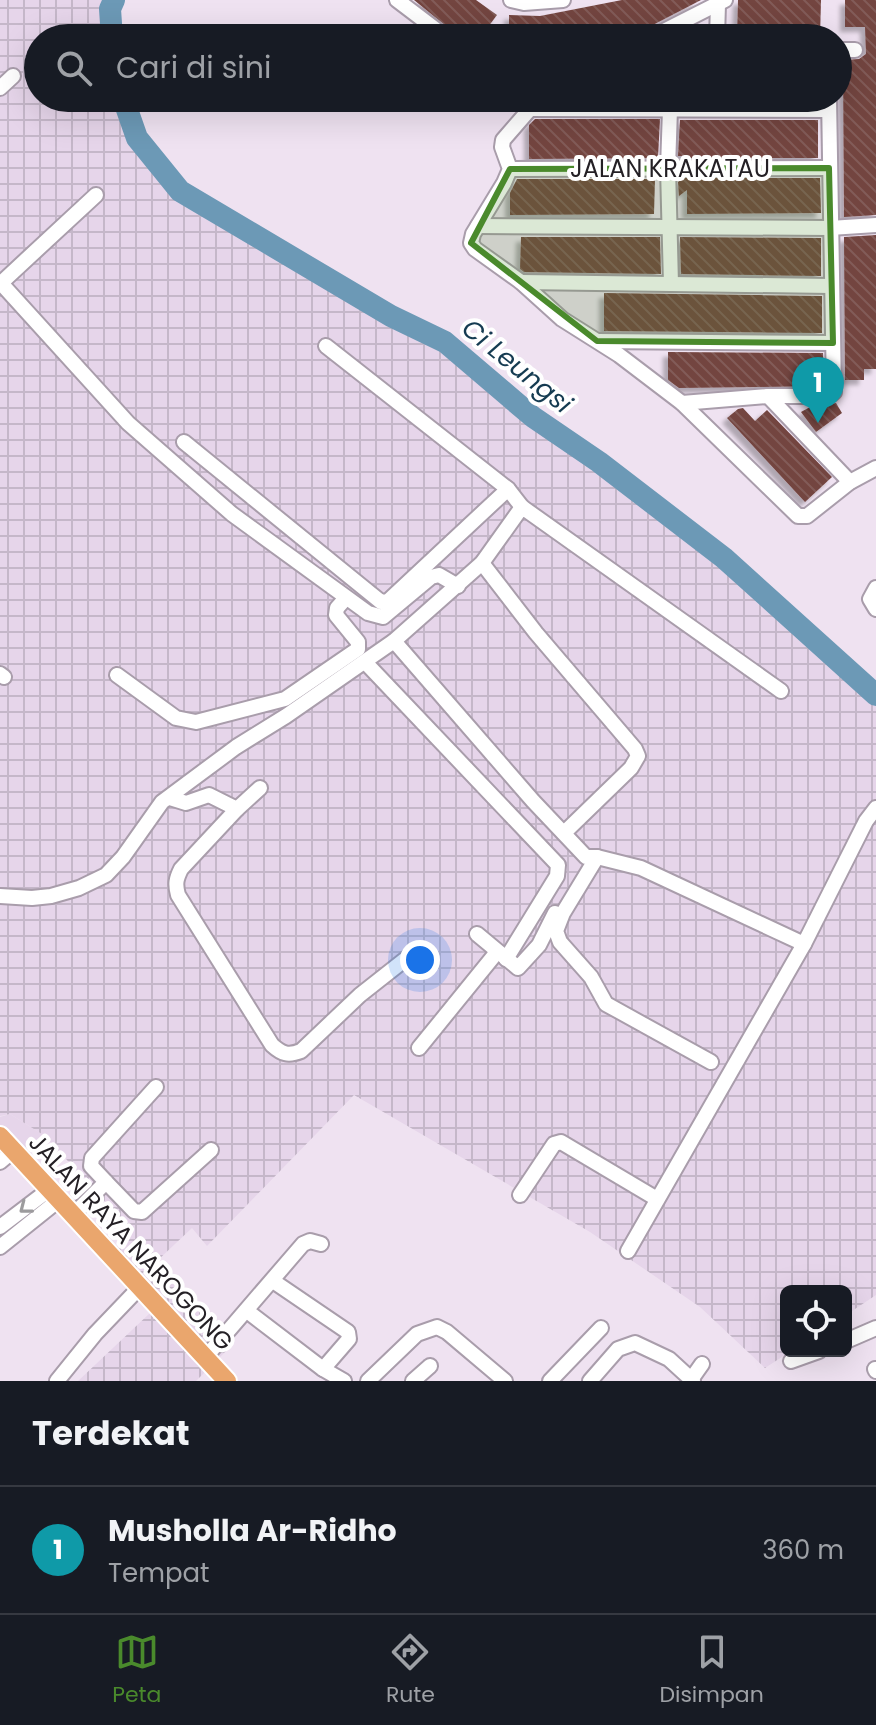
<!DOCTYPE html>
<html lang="id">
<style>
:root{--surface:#171b24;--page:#242831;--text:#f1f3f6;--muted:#9ea1a6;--line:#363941;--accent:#4a8a2c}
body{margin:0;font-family:Poppins,sans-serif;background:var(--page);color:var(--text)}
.controls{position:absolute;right:24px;bottom:24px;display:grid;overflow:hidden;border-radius:12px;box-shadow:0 8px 32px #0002}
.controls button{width:72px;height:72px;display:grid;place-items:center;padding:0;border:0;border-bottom:2px solid var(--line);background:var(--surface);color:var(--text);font:40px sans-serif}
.you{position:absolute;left:420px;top:960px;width:28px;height:28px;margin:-20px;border:6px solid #fff;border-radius:50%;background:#1a73e8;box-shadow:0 0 0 12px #1a73e833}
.badge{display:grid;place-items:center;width:52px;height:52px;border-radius:50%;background:var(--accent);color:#fff;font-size:26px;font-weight:700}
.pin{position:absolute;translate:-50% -66px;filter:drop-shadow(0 2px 4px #0008)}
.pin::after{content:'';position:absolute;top:42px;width:28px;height:24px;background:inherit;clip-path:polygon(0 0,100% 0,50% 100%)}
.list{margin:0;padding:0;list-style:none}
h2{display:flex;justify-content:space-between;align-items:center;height:104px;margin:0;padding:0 32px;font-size:34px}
h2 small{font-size:26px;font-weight:400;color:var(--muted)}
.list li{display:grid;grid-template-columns:52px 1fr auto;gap:24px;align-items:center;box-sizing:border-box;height:128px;padding:0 32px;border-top:2px solid var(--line)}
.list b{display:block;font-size:30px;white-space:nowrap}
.list p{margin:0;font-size:26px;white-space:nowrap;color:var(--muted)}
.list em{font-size:26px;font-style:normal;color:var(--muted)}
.icon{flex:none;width:44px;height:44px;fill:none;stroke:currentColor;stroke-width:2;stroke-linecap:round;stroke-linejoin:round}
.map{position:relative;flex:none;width:876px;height:1381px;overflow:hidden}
.search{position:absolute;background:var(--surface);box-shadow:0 8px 32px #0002;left:24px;right:24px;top:24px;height:88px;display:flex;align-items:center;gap:20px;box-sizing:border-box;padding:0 28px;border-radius:44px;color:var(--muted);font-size:30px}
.sheet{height:232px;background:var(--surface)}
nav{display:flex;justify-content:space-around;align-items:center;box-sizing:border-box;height:112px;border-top:2px solid var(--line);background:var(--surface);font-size:22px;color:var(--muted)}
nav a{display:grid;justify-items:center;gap:4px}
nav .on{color:var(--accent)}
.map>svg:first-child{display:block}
.built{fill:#e6d5ea}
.industrial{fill:url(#industrial-grid)}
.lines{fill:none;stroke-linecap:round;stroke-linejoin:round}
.river{stroke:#6c99b6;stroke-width:22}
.building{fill:url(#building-back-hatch);filter:url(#shadow)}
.minor-casing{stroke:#a99dab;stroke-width:18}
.major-casing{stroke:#fff;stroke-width:22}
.minor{stroke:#fff;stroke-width:14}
.major{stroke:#eaa66d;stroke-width:18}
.oneway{stroke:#9c9b9d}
.marked{fill:#4a8a2c;fill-opacity:0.2;stroke:#4a8a2c;stroke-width:6;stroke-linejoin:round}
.labels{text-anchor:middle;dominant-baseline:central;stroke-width:8;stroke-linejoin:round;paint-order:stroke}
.street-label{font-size:24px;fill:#242025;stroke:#fff}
.water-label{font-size:26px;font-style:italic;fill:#153b51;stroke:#fff}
</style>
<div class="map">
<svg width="876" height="1381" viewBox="0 0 876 1381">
<defs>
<pattern id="industrial-grid" width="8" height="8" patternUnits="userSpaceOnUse" patternTransform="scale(2)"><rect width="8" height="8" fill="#e6d5ea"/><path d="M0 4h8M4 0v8" fill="none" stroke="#c5b7c9"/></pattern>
<pattern id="building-back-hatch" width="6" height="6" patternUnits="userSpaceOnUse" patternTransform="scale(2)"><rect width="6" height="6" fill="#73443f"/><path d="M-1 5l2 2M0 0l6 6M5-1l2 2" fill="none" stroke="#825c58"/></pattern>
<filter id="shadow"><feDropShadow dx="-5" dy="5" stdDeviation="2" flood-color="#0004"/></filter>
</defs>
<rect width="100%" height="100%" fill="#efe2f1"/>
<polygon class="built" points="10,1114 45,1136 0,1171 0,1117"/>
<polygon class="industrial" points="0,0 114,0 110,9 112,38 38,38 38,98 123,98 137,138 180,191 290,256 445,342 533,417 676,521 876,695 876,1295 846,1315 846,1291 786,1291 786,1351 791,1351 765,1368 700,1307 590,1232 354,1095 207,1246 192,1228 158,1260 205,1310 231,1346 196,1381 78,1381 150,1313 127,1289 134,1282 110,1253 131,1230 45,1136 10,1114 0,1116"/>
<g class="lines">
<g class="river">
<polyline points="112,38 110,9 114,0"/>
<polyline points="123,98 137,138 180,191 391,316 445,342 533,417 599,462 724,558 876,695"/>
</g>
</g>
<g class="building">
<polygon points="414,0 476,0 497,15 485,31 495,38 461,38"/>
<polygon points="622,0 701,0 645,29 634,38 509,38 509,15 540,16"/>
<polygon points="738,0 821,0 820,38 737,38"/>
<polygon points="845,0 876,0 876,215 844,217 843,60 859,59 866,54 865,27 845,27"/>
<polygon points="541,98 818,98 818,100 541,99"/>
<polygon points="535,119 660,119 658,158 529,159 529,125"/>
<polygon points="680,120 818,120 818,158 687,158 687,156 678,156"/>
<polygon points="684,178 820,178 821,213 687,214 687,190 679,196 678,182"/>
<polygon points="517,179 655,179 654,214 510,215 510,193"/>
<polygon points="876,235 876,369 864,369 864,380 845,380 844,237"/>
<polygon points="521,237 660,237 661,274 524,272 520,269"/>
<polygon points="680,237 821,238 821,276 681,274"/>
<polygon points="604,293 822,296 822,333 604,331"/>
<polygon points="668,352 823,353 824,380 821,380 824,386 679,388 668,380"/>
<polygon points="836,403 842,413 816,432 801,412 812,406"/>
<polygon points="743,408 755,421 767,410 832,477 805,502 727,418 738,409"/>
</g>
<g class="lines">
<defs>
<g id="minor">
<polyline points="397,0 447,38"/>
<polyline points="511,0 524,3 563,0"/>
<polyline points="650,38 725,0"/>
<polyline points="717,38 718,4"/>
<polyline points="838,50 855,50"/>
<polyline points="0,88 13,76"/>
<polyline points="531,98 530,109 503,140 502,147 510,169 504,183 473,234 471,243 475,249 521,282 562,319 619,355 682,403 798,516 807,516 850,482 876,468"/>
<polyline points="530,109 829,110"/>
<polyline points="670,109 668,168 671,284"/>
<polyline points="510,169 829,168"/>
<polyline points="478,226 830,228 876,225"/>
<polyline points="0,282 128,423 232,514 368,613 383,617 431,577 439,575 458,586"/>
<polyline points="521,282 831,286"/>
<polyline points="1,283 96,195"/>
<polyline points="598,341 833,343"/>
<polyline points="326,346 508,489 522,507"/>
<polyline points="768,396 850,482"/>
<polyline points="682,403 768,396 829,396 834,392 829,98"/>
<polyline points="184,442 381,602 388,601 508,489"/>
<polyline points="482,563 536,633 635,749 638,756 631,768 564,833"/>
<polyline points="876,588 870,599 876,609"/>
<polyline points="394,641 533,801 586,857 597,857 641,868 804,944 866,821 876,808"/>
<polyline points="365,662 558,865 557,876 506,959"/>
<polyline points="0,674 4,677"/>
<polyline points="117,675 176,718 196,722 285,699 358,649 358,642 336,615 337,608 346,598"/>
<polyline points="170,798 186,803 209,795 237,809 260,788"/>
<path d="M237 809 181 869C176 879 175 884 178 895L272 1045C282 1054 288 1056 301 1051L360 995 412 954"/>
<polyline points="597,857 563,913 556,931 560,942 591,977 606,1004 711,1062"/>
<polyline points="0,896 32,898 51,896 79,888 106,875 123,857 162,802 236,747 286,716 394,641 482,563 522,507 781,691"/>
<polyline points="477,934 518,968 539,945 555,913"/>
<polyline points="419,1048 497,952"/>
<polyline points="0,1162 13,1151"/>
<polyline points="106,1182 91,1166 92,1158 156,1087"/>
<polyline points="520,1195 554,1144 561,1142 657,1199"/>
<polyline points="74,1214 106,1182 134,1211 142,1212 211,1150"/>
<polyline points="0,1227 50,1189"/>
<polyline points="0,1247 60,1199"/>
<polyline points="628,1251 804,944"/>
<polyline points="273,1281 348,1332 349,1339 323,1369"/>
<polyline points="247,1311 323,1369 344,1381"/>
<polyline points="846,1341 876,1328"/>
<polyline points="204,1359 303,1244 310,1241 321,1244"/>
<polyline points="791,1361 819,1351"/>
<polyline points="875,1369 876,1371"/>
<polyline points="57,1381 95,1334 139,1288"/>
<polyline points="368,1381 417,1334 437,1327 447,1332 505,1381"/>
<polyline points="413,1381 430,1366"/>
<polyline points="550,1381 601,1328"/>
<polyline points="590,1381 618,1349 635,1343 669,1359 693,1381"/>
<polyline points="690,1381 702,1364"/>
</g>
<polyline id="major" points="0,1136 227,1381"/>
</defs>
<use href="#minor" class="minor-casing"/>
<use href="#major" class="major-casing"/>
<use href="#minor" class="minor"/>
<use href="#major" class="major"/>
</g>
<defs><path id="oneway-chevron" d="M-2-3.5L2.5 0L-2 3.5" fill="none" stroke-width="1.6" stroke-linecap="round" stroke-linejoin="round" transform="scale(2)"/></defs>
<use class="oneway" href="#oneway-chevron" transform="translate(25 1208) rotate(142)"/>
<path class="marked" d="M829 168 833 343 597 341 471 243 510 169Z"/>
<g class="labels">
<g class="street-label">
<text x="670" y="168">JALAN KRAKATAU</text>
<text transform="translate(131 1242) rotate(47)">JALAN RAYA NAROGONG</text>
</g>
<g class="water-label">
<text transform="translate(517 366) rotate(39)">Ci Leungsi</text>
</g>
</g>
</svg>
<div class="controls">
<button><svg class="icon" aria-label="locate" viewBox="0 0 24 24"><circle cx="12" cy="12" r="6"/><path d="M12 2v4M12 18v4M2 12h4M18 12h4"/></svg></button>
</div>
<div class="you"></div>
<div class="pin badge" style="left:818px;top:423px;background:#0f9aa8">1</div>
<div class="search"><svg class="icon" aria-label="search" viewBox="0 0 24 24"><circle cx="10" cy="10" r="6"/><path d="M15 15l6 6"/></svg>Cari di sini</div>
</div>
<section class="sheet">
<h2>Terdekat<small></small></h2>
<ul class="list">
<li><span class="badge" style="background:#0f9aa8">1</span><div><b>Musholla Ar-Ridho</b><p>Tempat</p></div><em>360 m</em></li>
</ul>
</section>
<nav>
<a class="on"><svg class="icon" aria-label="map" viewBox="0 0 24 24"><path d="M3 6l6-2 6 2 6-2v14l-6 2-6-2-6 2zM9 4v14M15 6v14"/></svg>Peta</a>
<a><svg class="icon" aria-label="directions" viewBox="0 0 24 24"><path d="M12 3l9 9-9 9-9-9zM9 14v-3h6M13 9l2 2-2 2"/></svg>Rute</a>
<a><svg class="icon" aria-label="saved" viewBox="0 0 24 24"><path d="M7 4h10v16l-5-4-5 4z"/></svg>Disimpan</a>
</nav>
